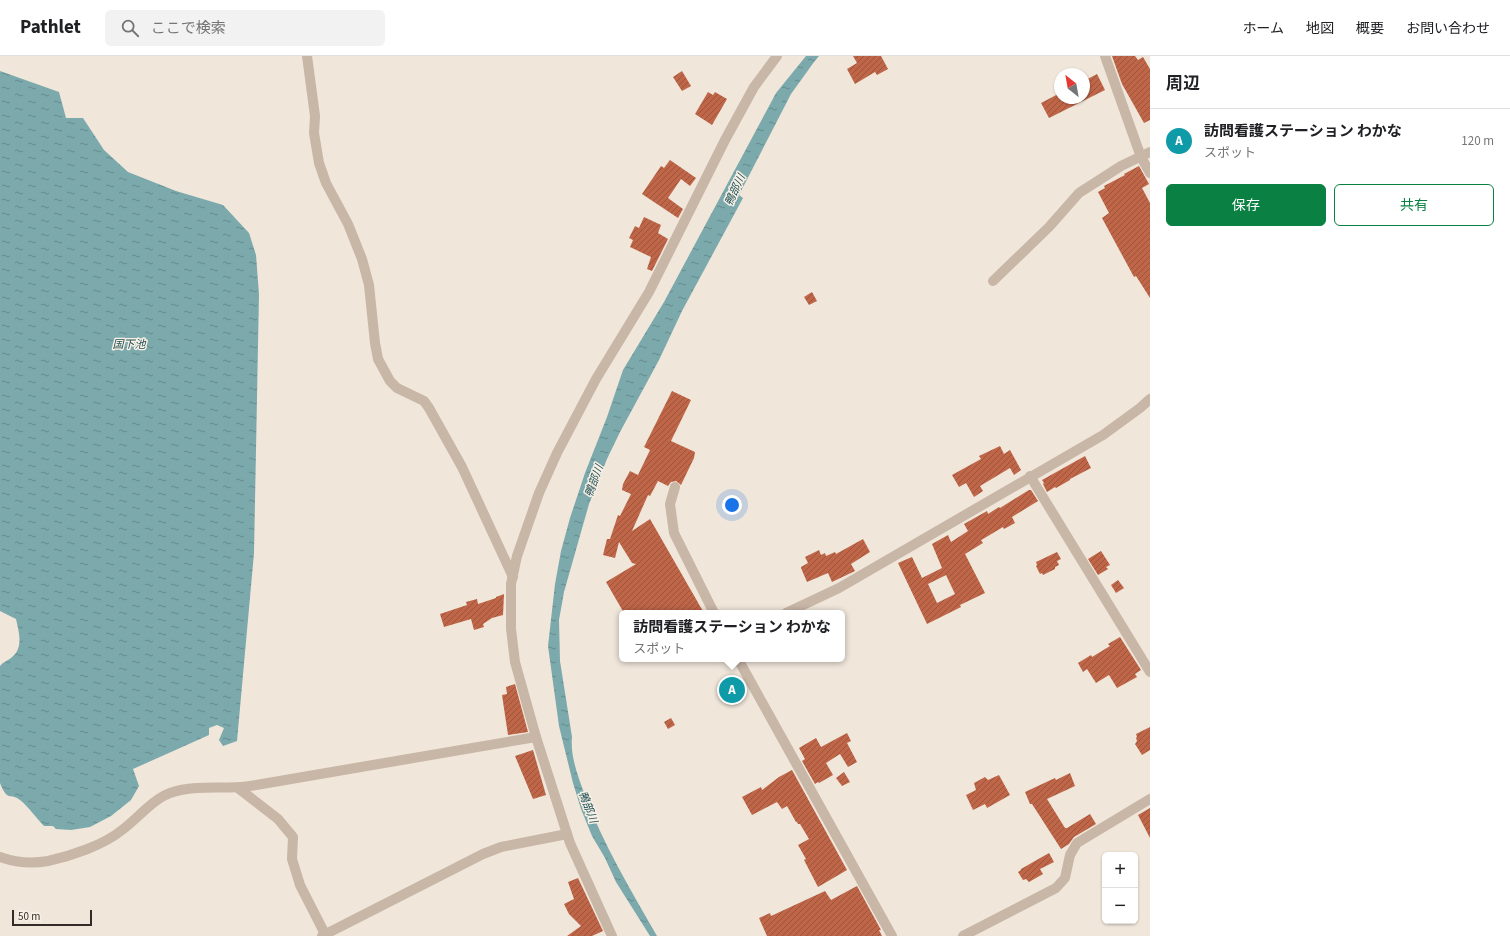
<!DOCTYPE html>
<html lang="ja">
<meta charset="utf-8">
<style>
:root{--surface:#fff;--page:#f2f2f2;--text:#202124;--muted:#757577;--line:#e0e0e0;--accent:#0b8043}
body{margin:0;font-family:"Source Sans 3","Noto Sans JP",sans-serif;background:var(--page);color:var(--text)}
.controls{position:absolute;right:12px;bottom:12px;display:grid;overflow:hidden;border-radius:6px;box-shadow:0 1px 3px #0004}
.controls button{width:36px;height:36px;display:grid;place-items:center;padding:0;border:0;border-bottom:1px solid var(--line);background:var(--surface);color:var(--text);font:20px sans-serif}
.compass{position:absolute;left:1054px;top:12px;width:36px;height:36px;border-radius:50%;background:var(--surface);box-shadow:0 1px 3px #0004;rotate:329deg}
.scale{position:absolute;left:12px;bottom:10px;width:80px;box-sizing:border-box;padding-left:4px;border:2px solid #342b27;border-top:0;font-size:11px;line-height:14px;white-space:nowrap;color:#342b27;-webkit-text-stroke:3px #f8f0e6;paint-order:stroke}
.you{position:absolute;left:732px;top:449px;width:14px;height:14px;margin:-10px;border:3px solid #fff;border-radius:50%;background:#1a73e8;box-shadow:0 0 0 6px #1a73e833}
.badge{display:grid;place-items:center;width:26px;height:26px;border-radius:50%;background:var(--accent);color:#fff;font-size:13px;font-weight:700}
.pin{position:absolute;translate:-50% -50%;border:2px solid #fff;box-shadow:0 1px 4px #0006}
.popup{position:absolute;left:619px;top:554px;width:226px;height:52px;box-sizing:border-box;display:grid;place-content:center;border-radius:6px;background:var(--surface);filter:drop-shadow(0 1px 3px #0005);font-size:13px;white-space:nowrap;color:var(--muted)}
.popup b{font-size:15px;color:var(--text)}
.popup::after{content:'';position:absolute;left:50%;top:100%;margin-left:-8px;border:8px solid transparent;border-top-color:var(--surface)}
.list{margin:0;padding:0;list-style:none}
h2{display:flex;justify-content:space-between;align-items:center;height:52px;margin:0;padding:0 16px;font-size:17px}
h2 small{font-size:13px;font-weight:400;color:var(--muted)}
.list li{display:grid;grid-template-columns:26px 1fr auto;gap:12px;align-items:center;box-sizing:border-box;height:64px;padding:0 16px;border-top:1px solid var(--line)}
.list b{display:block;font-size:15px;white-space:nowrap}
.list p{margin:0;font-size:13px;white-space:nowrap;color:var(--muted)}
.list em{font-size:13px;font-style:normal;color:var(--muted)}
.actions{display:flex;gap:8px;padding:12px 16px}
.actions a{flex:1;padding:9px 0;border:1px solid var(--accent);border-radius:6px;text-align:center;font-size:14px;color:var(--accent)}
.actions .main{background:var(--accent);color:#fff}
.icon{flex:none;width:22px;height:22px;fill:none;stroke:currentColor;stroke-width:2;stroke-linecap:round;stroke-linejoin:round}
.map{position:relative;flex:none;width:1150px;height:880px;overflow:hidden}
header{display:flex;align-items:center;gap:24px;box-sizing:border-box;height:56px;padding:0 20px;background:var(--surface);border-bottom:1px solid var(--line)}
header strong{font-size:19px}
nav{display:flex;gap:22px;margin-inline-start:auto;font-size:14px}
.search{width:280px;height:36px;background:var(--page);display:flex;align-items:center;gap:10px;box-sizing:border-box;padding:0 14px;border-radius:6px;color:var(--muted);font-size:15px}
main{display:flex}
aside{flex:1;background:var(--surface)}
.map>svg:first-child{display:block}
.water{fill:url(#water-ripples)}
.building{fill:url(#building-hatch);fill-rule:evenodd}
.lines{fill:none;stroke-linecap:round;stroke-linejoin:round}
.minor{stroke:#c8b6a7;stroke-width:10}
.labels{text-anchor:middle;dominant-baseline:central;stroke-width:3;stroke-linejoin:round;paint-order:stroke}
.water-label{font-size:11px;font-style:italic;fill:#1f5054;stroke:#f8f0e6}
</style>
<header>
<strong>Pathlet</strong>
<div class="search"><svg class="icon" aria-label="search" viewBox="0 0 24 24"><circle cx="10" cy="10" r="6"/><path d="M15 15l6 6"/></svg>ここで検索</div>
<nav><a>ホーム</a><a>地図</a><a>概要</a><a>お問い合わせ</a></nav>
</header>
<main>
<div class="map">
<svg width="1150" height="880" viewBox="0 0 1150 880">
<defs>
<pattern id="water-ripples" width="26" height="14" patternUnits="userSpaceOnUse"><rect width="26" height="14" fill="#7ba9ac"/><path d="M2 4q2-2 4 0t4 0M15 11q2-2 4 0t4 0" fill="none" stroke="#668a8c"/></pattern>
<pattern id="building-hatch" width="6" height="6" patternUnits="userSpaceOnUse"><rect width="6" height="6" fill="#c06648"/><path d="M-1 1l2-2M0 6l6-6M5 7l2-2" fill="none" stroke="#9d543c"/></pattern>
</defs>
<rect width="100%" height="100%" fill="#f0e6da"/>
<g class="water">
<path d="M806 0H819L814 6 791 38 739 139 743 142 682 255 659 304 620 376 607 403 589 448 564 536 559 564 560 605 572 681C570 700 578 720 584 737 603 788 630 833 657 880H650L616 826 605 802 592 780 581 753 573 727 559 670 548 590 555 528 561 495 570 462 585 417 607 361 623 314 664 246 776 37Z"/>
<path d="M0 15 59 36 66 62H83L104 94 128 116 176 135 223 149 249 177 256 199 259 238 254 497 237 685 223 690 219 684 224 672 217 669 209 672V679L133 713 139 730 131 744 111 760 90 771 71 774 56 773 53 770H44C36 762 29 751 20 744 10 736 8 747 0 727V610C3 606 7 605 11 602 24 592 19 577 16 563L0 555Z"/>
</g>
<g class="building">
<polygon points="853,0 881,0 888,13 877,19 875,16 855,28 847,13 857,7"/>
<polygon points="1112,0 1135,0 1138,4 1143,1 1150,13 1150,64 1144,67 1122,28"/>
<polygon points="682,15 691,30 682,35 673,21"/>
<polygon points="1097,18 1105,34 1049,62 1041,47 1060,37 1060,42 1084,42 1084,25"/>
<polygon points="708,36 713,39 715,36 727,43 712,69 695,58"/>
<polygon points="670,104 696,122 690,130 681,123 668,142 683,153 678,162 642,138 661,110 664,112"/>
<polygon points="1139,110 1149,128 1142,132 1150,147 1150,242 1136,220 1134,221 1102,162 1109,157 1098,136 1105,132 1104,130 1125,119 1124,118"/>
<polygon points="644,161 661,169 658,177 668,183 652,215 647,213 651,201 630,191 633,184 629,182 635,170 639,172"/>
<polygon points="812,236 817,245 809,249 804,241"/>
<polygon points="672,335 691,344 671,385 695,396 694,402 681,429 676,425 671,426 668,430 658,425 650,440 648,439 632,475 650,463 704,557 624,557 606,526 636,508 632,507 619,486 615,502 603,499 607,483 610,483 618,459 620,460 631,438 622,434 623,428 630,415 638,419 650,394 644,391"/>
<polygon points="1000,390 1004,398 1010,394 1021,414 1014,419 1010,412 980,430 983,435 974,441 966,427 959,431 952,419 981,403 979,400"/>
<polygon points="1085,400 1091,412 1070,423 1070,424 1056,432 1055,431 1047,436 1043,428 1044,427 1042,424"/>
<path d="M1029 434H1031L1038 445 1012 461 1015 467 1004 473 1003 471 983 483 981 484 983 487 965 498 985 537 960 549 961 551 927 568 898 507 912 501 922 522 942 512 932 488 948 479 951 486 968 475 964 468 987 455 988 458 999 451 1000 452ZM946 519 955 538 937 547 928 528Z"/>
<polygon points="863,483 870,496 851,508 855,515 832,526 828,517 807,526 801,512 801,511 808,507 805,501 819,494 821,499 825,497 826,500 835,496 836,498"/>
<polygon points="1101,495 1110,509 1106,511 1108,513 1098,519 1088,503"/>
<polygon points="1057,496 1061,503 1057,505 1059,509 1055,511 1055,513 1043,519 1042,517 1040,518 1036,510 1037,509 1036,506"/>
<polygon points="1118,524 1124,532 1116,537 1111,529"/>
<polygon points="504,538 503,559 492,562 483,568 484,571 474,574 471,563 444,571 440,558 467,549 466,546 477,543 478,548 496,542 496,541"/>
<polygon points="1120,581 1141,614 1135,618 1137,621 1117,632 1109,619 1096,627 1087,613 1083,616 1078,607 1091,599 1092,601 1110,590 1108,588"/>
<polygon points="739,625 744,633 726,644 721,635"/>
<polygon points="515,628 528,676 508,679 502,639 507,638 506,631"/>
<polygon points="671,662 675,669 668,673 664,666"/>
<polygon points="1150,671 1150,694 1142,699 1135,688 1137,685 1136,682 1137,681 1136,678"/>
<polygon points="847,677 851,685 847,687 857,706 848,711 840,698 826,707 833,719 819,727 818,726 815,728 802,705 805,703 799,692 816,682 821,691"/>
<polygon points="533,694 546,739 533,743 515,700"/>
<polygon points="792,714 847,814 818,831 804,804 806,803 798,789 809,783 800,768 798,768 797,766 796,766 787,750 782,753 777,746 752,759 742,741 761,731 762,734 779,721"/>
<polygon points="844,716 850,726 842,730 836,722"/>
<polygon points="1070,717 1075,730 1047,743 1065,772 1067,772 1090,758 1096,768 1074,781 1069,788 1061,793 1032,748 1030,748 1025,736 1055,722 1056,724"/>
<polygon points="999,719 1010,739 987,752 985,748 973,754 966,739 976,734 974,727 985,721 988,724"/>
<polygon points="1150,752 1150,782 1138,759"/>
<polygon points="1049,797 1054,806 1040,813 1043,818 1029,826 1026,823 1023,824 1018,816 1021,814 1021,813"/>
<polygon points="578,822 603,875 592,880 567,880 581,870 569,858 564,848 574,843 568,826"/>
<polygon points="857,830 881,874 879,874 882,880 767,880 759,862 770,857 771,860 825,835 831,844"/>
</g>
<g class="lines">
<g class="minor">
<polyline points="307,0 315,60 314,77 319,107 326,127 348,168 362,203 369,229 375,287 378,303 390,325 397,332 424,345 429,352 462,411 513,521"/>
<polyline points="1105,0 1141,101 1150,117"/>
<polyline points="993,225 1049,171 1079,137 1121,110 1150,96"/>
<polyline points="1030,420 1150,616"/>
<polyline points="675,431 670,448 674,477 714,557"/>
<polyline points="786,557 839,532 1103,379 1140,352 1150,343"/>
<polyline points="738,603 892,880"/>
<polyline points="238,732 278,763 293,781 292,803 300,829 325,878"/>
<path d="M0 801C14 806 32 808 48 805 71 800 104 789 122 774 137 763 153 743 170 737 195 728 224 734 250 730 346 713 441 697 536 681"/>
<polyline points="322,880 483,798 501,791 567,778"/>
<polyline points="612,880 570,787 536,681 515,606 511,573 511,528 517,500 539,437 557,397 596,323 649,236 725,84 754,31 777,0"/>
<polyline points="963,880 1056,832 1065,822 1070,799 1077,787 1150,743"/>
</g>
</g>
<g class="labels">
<g class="water-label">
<text transform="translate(735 134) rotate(-65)">鴨部川</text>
<text x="129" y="288">国下池</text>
<text transform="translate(594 425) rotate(-70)">鴨部川</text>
<text transform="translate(588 751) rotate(69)">鴨部川</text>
</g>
</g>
</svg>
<div class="controls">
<button>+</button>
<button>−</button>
</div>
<svg class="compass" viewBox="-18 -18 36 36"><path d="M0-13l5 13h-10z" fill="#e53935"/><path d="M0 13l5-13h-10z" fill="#757577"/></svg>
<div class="scale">50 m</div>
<div class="you"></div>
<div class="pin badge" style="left:732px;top:634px;background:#0f9aa8">A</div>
<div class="popup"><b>訪問看護ステーション わかな</b>スポット</div>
</div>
<aside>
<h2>周辺<small></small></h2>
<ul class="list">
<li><span class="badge" style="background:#0f9aa8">A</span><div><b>訪問看護ステーション わかな</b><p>スポット</p></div><em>120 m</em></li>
</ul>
<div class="actions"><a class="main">保存</a><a>共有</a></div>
</aside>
</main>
